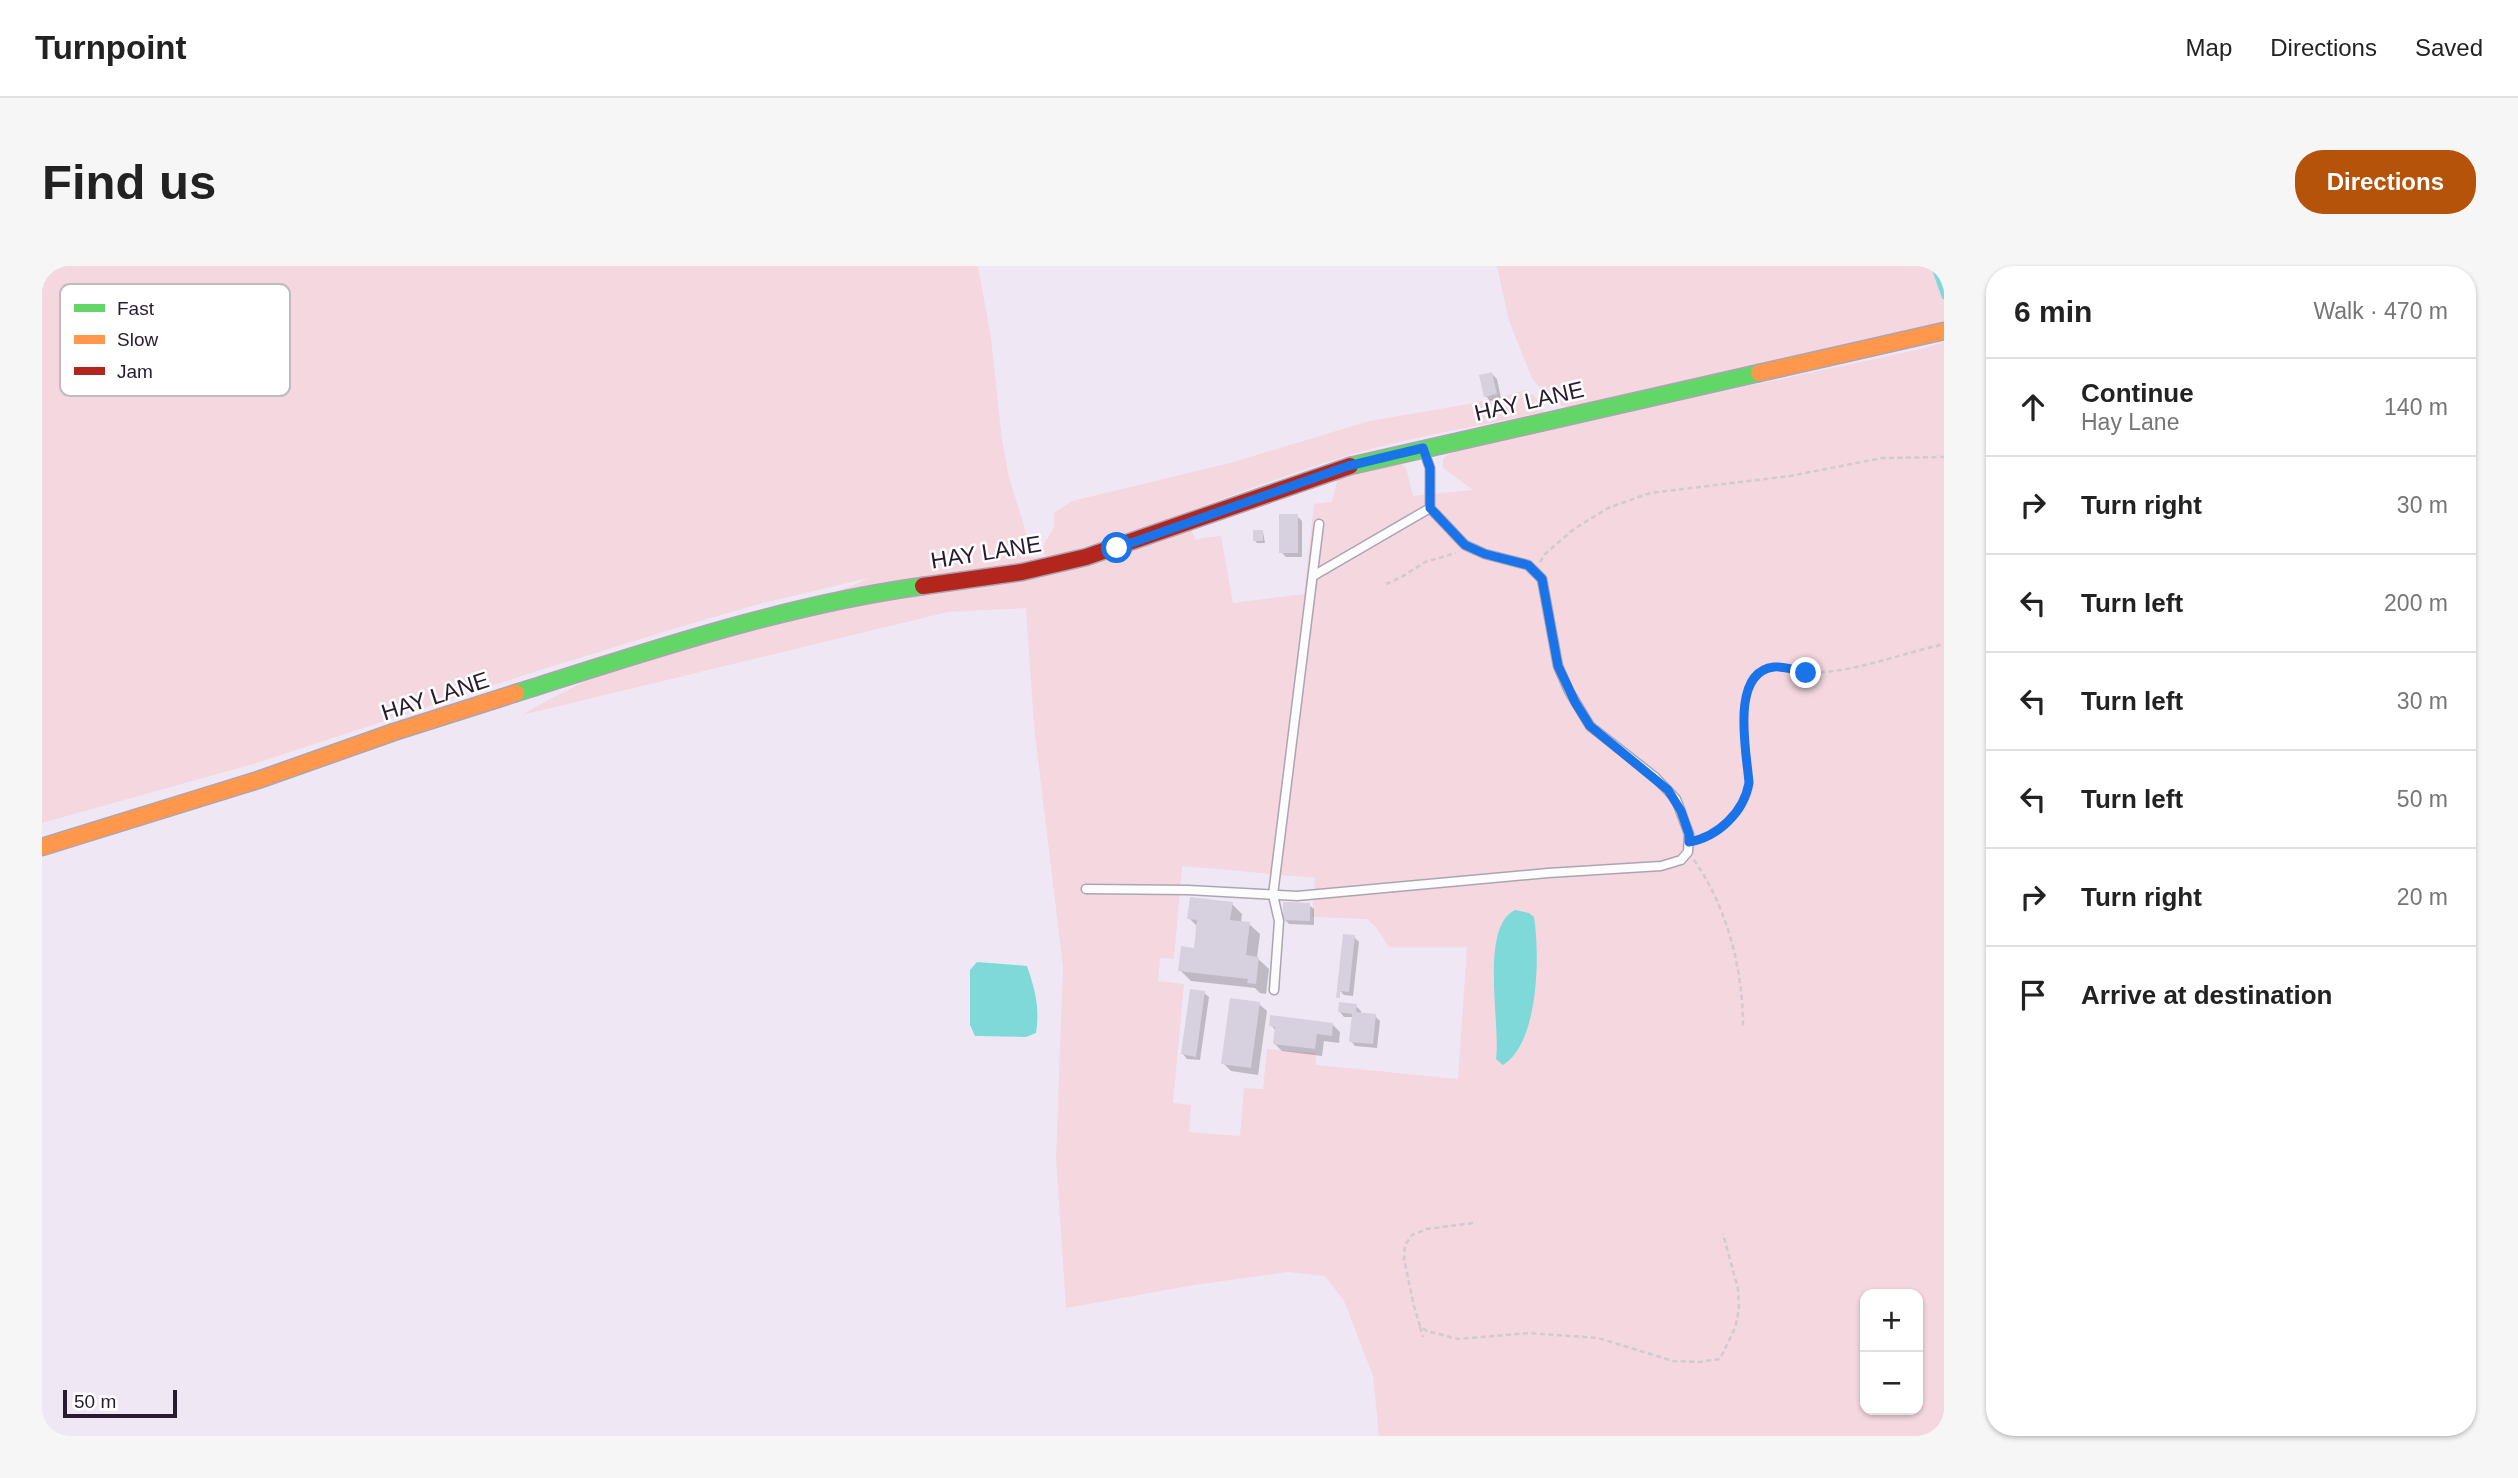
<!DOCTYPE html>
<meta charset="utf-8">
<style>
:root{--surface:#fff;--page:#f6f6f6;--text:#222;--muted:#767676;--line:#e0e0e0;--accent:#b45309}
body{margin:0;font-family:Arial,sans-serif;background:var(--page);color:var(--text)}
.controls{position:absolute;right:21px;bottom:21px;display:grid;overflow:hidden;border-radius:14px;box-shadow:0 2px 5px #0004}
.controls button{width:63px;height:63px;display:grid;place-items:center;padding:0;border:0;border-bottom:2px solid var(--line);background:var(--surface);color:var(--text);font:35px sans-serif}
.scale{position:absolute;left:21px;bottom:18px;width:114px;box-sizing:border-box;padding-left:7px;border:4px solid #281b30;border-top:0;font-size:19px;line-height:24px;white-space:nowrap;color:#281b30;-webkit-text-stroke:5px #fff;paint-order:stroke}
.stop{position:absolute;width:21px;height:21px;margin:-16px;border:5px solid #1a73e8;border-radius:50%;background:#fff}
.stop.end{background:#1a73e8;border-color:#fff;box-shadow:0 2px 7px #0008}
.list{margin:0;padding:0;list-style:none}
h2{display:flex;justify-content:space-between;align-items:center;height:91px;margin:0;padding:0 28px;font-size:30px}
h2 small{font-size:23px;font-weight:400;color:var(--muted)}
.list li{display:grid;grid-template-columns:46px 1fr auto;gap:21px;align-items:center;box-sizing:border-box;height:98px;padding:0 28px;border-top:2px solid var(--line)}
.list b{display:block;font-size:26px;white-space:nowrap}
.list p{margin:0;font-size:23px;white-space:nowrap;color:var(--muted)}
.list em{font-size:23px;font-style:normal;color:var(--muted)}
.icon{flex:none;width:38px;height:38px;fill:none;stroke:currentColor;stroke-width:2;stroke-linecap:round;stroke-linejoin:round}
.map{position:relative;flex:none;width:1902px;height:1170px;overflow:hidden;border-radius:28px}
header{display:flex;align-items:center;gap:42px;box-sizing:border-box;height:98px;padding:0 35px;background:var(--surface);border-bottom:2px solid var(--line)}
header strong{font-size:33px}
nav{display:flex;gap:38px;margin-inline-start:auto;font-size:24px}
.intro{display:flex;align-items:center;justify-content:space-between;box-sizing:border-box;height:168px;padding:0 42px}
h1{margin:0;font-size:49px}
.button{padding:18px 32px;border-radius:28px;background:var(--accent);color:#fff;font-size:24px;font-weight:700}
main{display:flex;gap:42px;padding:0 42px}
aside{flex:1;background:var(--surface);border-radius:28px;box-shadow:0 2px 5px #0004}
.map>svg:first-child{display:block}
.green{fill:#f4d7df;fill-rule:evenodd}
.water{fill:#80d9d9}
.shadow{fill:#0003}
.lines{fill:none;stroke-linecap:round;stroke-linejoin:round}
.stream{stroke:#80d9d9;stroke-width:4.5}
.building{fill:#d6d0df}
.lane-casing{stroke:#aca4b3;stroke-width:11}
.fast-casing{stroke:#aca4b3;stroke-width:19}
.slow-casing{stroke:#aca4b3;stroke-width:19}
.jam-casing{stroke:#aca4b3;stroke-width:19}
.path{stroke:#cecbd2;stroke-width:2.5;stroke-dasharray:5 3.5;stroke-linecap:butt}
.lane{stroke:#fdfcfd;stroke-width:8}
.fast{stroke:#63d668;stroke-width:16}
.slow{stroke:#ff974d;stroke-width:16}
.jam{stroke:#b3261e;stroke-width:16}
.route{stroke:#1a73e8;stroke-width:9}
.labels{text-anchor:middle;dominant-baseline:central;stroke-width:5;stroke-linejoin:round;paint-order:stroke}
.street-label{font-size:23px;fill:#281b30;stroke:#fff}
.key{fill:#fff;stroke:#bebbc1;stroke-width:2}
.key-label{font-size:19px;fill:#281b30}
</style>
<header>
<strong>Turnpoint</strong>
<nav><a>Map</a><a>Directions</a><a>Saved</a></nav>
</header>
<div class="intro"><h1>Find us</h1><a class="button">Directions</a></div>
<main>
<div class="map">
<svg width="1902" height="1170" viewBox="0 0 1902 1170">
<rect width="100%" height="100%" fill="#efe8f4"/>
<g class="green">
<path d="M0 0H936L949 72 960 174 967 211 988 279 989 289 986 291H1006L1000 287C1003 268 1014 271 1012 247L1030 235 1188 197 1327 155 1427 138 1485 124 1495 133 1502 146C1430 161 1355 173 1285 196 1192 226 1102 265 1008 291 1027 294 1050 294 1068 289 1088 283 1131 255 1149 264L1154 274 1160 272 1179 270 1191 337 1262 328 1272 238 1290 236 1295 215 1305 205 1359 197 1364 202 1371 230 1431 224 1401 202V193L1413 183 1879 83 1902 76V1170H1337L1331 1110 1302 1035 1283 1010 1246 1006 1152 1019 1024 1042 1014 892 1021 701 992 460 984 342 906 346 480 449C522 424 565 404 610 387 681 361 758 345 827 312L717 338 641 360 492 406 211 498 0 557ZM1140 600 1273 612 1270 651 1325 653 1333 660 1347 681H1425L1416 813 1274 799V787L1225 783 1221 823 1202 822 1198 870 1147 866 1149 839 1131 837 1142 718 1116 715 1118 692 1132 693ZM1823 1028H1876V1144H1823Z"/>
<polygon points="1455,0 1891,0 1898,21 1902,20 1902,58 1528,142 1516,138 1500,124 1490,112 1467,55"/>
</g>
<g class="water">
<path d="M1473 644 1487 647 1492 651C1498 689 1497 777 1461 799L1454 793C1459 760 1437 661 1473 644Z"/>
<path d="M935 696 985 700C993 723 998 742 994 767L984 771 933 770 928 759V704Z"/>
</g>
<g class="shadow">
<polygon points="1450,108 1455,113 1459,132 1448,135 1444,130"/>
<polygon points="1255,250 1260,255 1260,291 1244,291 1239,286"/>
<polygon points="1221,266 1223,277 1215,277 1213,275"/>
<polygon points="1190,638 1200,648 1199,657 1207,658 1218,668 1215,692 1227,703 1224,728 1218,727 1213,722 1149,715 1138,704 1153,684 1156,661 1147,652"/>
<polygon points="1267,639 1272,643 1272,659 1247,658 1242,653"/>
<polygon points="1312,671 1317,676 1311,730 1302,729 1297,724"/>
<polygon points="1162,727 1167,731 1158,794 1145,793 1141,788"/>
<polygon points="1217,738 1225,745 1216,809 1189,805 1181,797"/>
<polygon points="1314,740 1319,745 1319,748 1333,750 1338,755 1335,782 1313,780 1309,775 1311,751 1302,751 1298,746"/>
<polygon points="1229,759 1291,759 1298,766 1297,777 1282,775 1280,790 1240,785 1233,778 1234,765"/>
</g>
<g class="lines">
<polyline class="stream" points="1891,0 1902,31"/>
</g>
<g class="building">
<polygon points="1450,106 1455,128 1442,131 1437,109"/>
<rect x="1237" y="248" width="19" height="39"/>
<rect x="1211" y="264" width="10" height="11"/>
<polygon points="1148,631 1191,636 1188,654 1208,656 1204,689 1217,691 1214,718 1205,717 1206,713 1136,705 1139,680 1152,682 1155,654 1145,653"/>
<polygon points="1241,636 1268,637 1268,655 1241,654"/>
<polygon points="1301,668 1313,669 1307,726 1298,725 1298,732 1294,732"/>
<polygon points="1148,723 1163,725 1154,791 1139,788"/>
<polygon points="1188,732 1218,736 1209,802 1179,798"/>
<polygon points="1297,736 1315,738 1314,746 1334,748 1331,778 1307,776 1310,748 1296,746"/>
<polygon points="1228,749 1291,757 1290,770 1275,768 1273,783 1231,778 1233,761 1227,760"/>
</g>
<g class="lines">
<defs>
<g id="lane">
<polyline points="1271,310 1388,242 1388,202 1382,185"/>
<polyline points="1044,623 1146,624 1255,630 1506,607 1619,600 1639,594 1646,586 1647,568 1634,533 1613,511 1548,460 1527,425 1516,400 1500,313 1486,299 1443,288 1423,279 1388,242"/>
<polyline points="1232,724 1237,655 1231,629 1277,258"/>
</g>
<g id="fast">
<polyline points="1308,200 1717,107"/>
<path d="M474 427C607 385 742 339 881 320"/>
</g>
<g id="slow">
<polyline points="1717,107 1902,65"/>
<polyline points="0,581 216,514 352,466 474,427"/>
</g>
<polyline id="jam" points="881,320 980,306 1044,291 1308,200"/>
</defs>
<use href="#lane" class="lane-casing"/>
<use href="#fast" class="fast-casing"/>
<use href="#slow" class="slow-casing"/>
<use href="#jam" class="jam-casing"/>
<g class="path">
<polyline points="1899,0 1902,5"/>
<polyline points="1498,296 1503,288 1532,263 1566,242 1608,227 1748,210 1840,192 1902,191"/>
<polyline points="1344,318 1358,312 1383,296 1414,287"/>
<path d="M1657 574C1681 566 1703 542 1707 517 1705 478 1689 432 1723 403 1744 398 1763 408 1783 406 1823 402 1863 387 1902 378"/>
<path d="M1652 594C1685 641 1701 703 1701 760"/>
<polyline points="1431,957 1385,963 1370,969 1363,979 1362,993 1372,1040 1378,1060 1385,1065 1416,1073 1487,1067 1556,1072 1631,1095 1658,1096 1678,1093 1693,1062 1697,1043 1696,1023 1681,968"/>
<polyline points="1378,1061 1381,1071"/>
</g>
<use href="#lane" class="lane"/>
<use href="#fast" class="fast"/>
<use href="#slow" class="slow"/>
<use href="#jam" class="jam"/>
</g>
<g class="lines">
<path class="route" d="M1075 282 1306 200 1381 182 1388 202V242L1423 279 1443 288 1486 299 1500 313 1516 400 1533 436 1548 460 1626 524 1639 545 1647 568V576C1676 571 1702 546 1707 517 1705 488 1687 406 1732 401 1743 400 1754 404 1764 407"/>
</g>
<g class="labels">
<g class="street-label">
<text transform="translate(1487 135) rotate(-13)">HAY LANE</text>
<text transform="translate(944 286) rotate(-9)">HAY LANE</text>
<text transform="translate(393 430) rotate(-18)">HAY LANE</text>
</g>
</g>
<rect x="18" y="18" width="230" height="112" rx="10" class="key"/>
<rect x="32" y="38" width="31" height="8" fill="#63d668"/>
<rect x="32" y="69" width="31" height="9" fill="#ff974d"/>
<rect x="32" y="101" width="31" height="8" fill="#b3261e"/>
<g class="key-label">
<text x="75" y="49">Fast</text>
<text x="75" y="80">Slow</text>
<text x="75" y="112">Jam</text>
</g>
</svg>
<div class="controls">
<button>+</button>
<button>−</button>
</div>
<div class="scale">50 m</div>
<div class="stop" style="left:1075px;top:282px"></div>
<div class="stop end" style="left:1764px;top:407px"></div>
</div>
<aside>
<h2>6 min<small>Walk · 470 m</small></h2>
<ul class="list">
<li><svg class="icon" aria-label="ahead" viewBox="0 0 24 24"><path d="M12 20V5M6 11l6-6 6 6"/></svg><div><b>Continue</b><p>Hay Lane</p></div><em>140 m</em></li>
<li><svg class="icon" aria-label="right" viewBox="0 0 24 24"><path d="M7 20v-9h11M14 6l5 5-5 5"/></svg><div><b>Turn right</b></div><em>30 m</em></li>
<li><svg class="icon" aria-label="left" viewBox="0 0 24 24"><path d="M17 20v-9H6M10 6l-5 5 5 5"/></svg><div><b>Turn left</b></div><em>200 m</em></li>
<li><svg class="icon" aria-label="left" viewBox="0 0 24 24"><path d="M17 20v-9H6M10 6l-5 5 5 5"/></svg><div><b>Turn left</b></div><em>30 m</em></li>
<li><svg class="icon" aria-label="left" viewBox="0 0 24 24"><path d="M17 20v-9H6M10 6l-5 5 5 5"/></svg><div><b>Turn left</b></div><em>50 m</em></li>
<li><svg class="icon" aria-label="right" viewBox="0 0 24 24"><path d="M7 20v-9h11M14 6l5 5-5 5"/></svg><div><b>Turn right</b></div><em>20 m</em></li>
<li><svg class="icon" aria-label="arrive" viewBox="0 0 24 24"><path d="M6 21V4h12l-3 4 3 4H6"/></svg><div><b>Arrive at destination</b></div></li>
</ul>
</aside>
</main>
